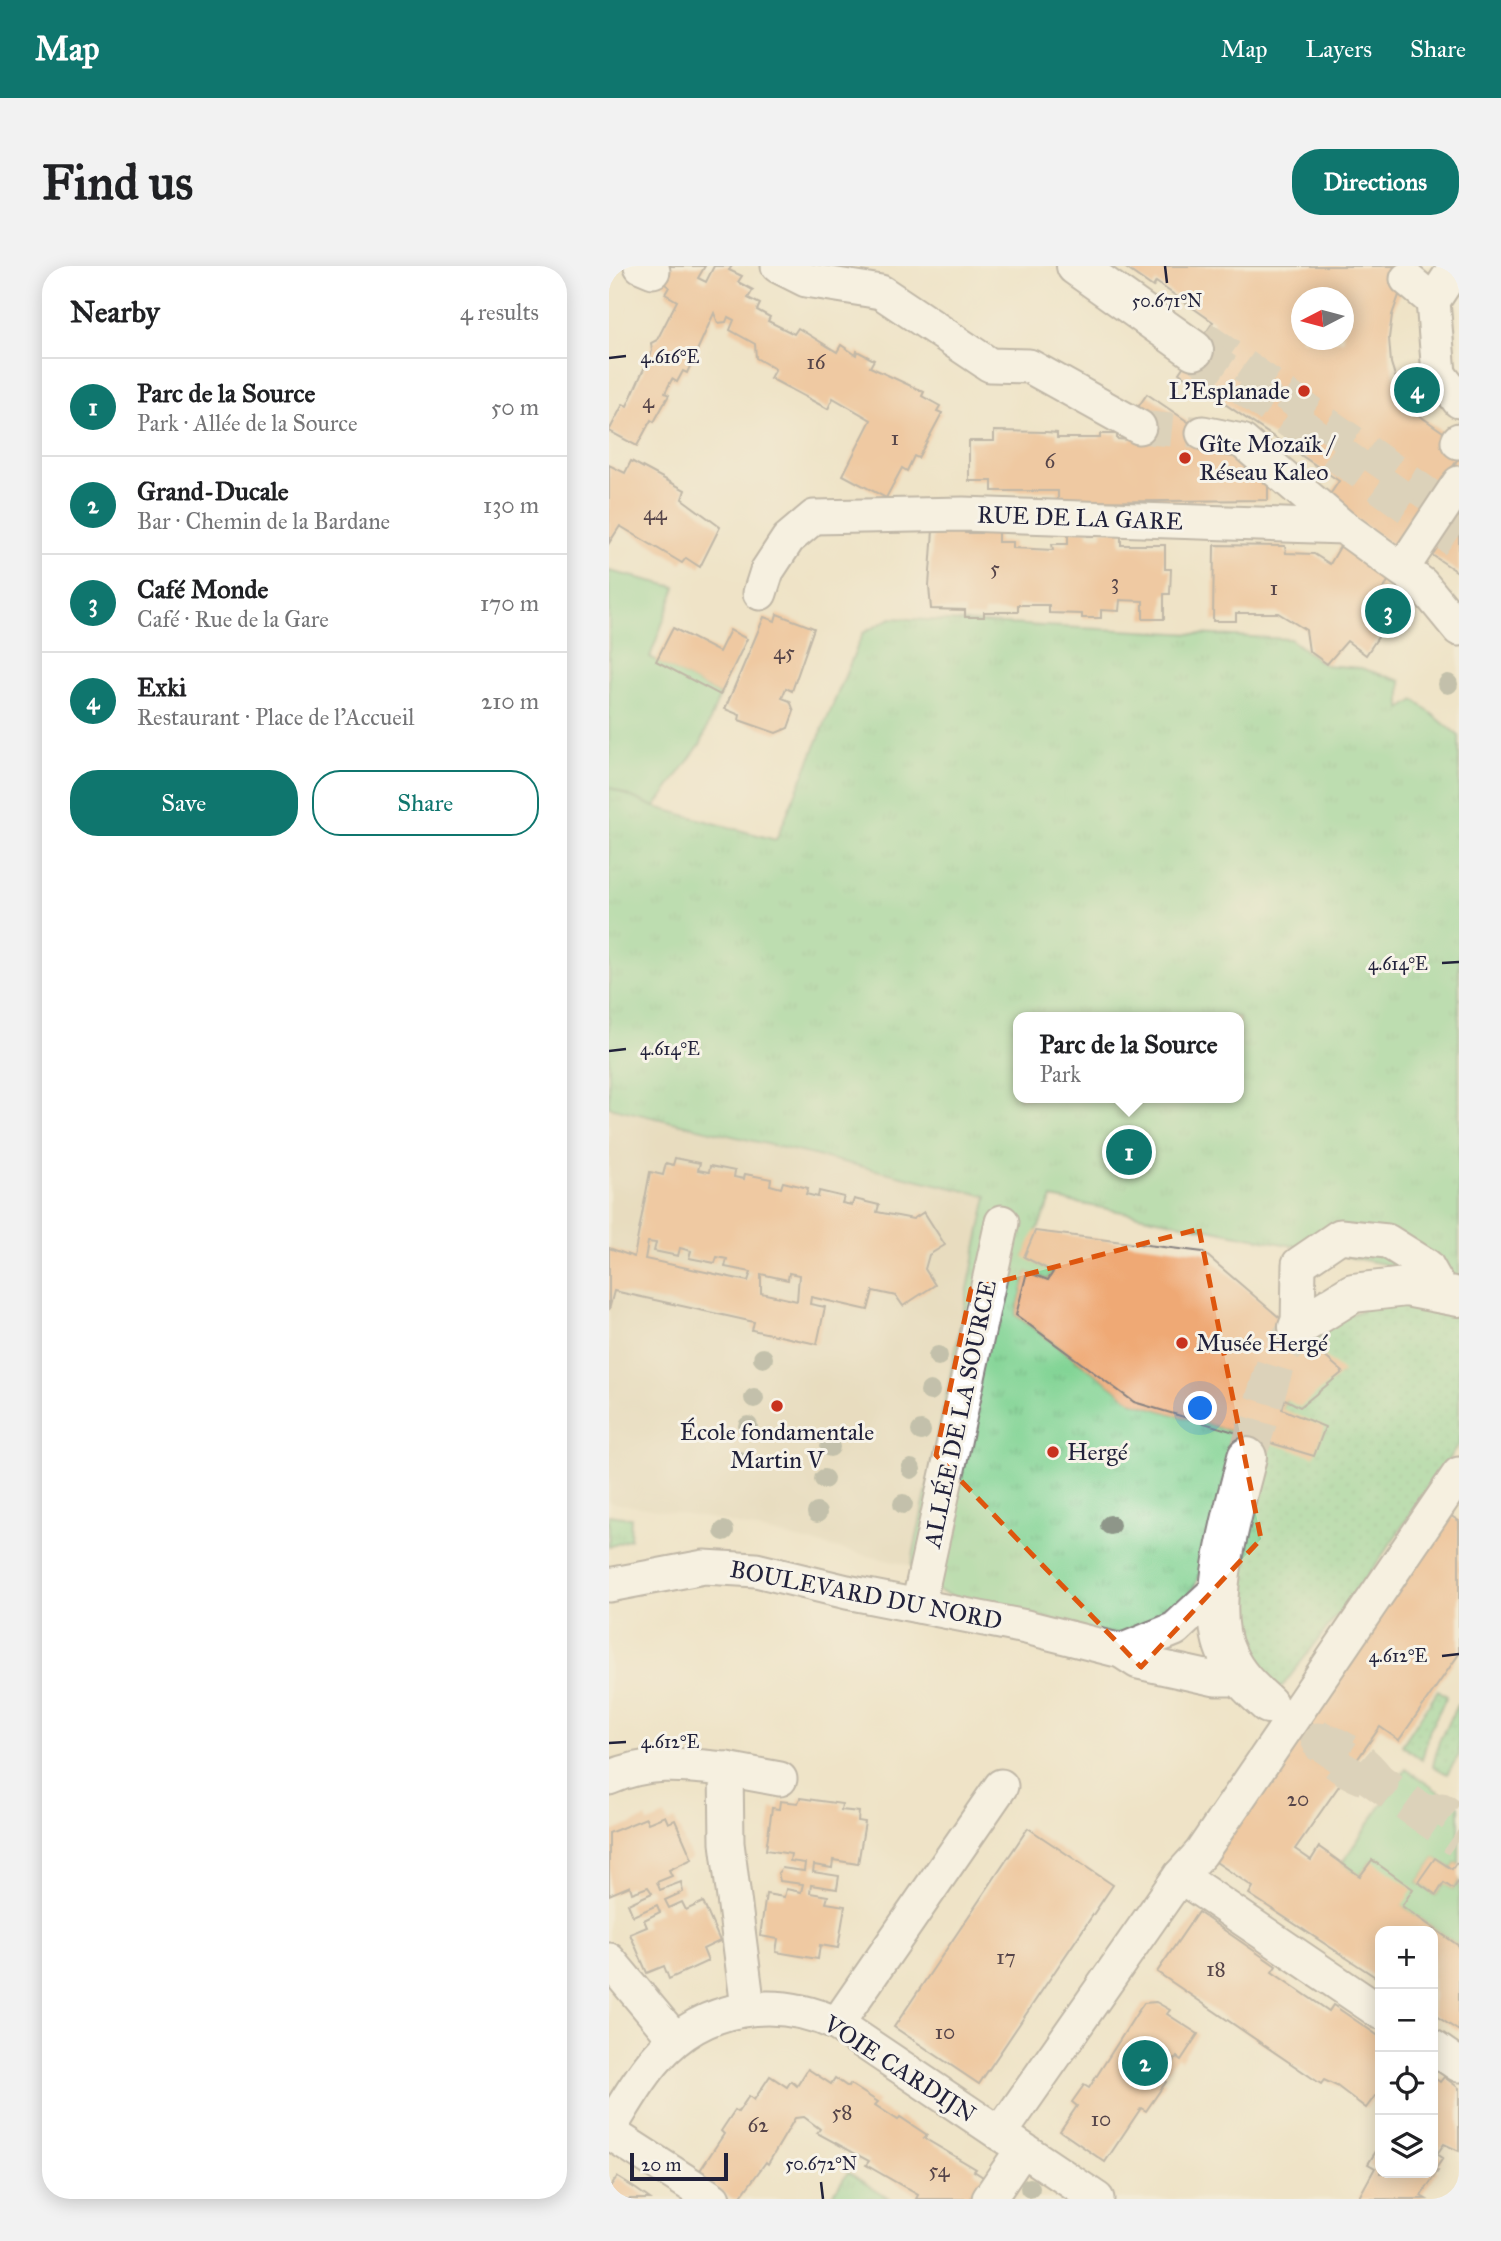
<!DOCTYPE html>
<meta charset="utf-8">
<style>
:root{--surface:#fff;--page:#f2f2f2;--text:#202124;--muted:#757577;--line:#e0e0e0;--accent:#0f766e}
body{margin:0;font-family:"IM FELL Great Primer",serif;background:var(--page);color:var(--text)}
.controls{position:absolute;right:21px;bottom:21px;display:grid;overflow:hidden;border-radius:14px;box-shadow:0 4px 18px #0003}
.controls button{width:63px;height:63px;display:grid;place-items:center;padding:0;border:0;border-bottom:2px solid var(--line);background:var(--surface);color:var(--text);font:35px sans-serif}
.compass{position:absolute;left:682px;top:21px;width:63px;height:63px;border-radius:50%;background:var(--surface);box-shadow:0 4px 18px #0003;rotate:264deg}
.scale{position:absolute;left:21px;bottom:18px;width:98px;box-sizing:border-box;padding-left:7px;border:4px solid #22223b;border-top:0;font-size:19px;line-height:24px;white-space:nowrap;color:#22223b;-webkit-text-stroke:5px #f7f3e8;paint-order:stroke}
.you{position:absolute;left:592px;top:1143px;width:24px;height:24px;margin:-18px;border:5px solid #fff;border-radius:50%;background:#1a73e8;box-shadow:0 0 0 10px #1a73e833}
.badge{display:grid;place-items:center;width:46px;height:46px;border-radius:50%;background:var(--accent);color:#fff;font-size:23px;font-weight:700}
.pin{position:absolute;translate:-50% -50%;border:4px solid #fff;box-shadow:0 2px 7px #0006}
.popup{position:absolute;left:404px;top:746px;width:231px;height:91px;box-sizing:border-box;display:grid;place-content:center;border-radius:14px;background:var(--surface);filter:drop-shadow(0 2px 5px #0005);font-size:23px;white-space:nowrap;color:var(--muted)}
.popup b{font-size:26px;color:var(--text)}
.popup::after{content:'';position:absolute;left:50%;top:100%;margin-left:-14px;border:14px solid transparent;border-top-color:var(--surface)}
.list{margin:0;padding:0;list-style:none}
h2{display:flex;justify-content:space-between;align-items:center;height:91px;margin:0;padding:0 28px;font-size:30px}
h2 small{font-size:23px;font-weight:400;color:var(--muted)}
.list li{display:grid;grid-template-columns:46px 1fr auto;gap:21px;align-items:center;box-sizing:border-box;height:98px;padding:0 28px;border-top:2px solid var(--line)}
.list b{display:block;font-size:26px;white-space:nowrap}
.list p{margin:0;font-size:23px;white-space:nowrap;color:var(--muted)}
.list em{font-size:23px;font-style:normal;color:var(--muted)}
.actions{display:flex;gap:14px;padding:21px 28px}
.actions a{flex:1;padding:16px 0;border:2px solid var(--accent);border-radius:28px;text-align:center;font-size:24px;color:var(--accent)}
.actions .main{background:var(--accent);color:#fff}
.icon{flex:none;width:38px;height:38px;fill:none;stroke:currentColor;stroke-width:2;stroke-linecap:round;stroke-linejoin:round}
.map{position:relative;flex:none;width:850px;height:1933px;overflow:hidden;border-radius:28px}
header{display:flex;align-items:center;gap:42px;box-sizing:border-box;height:98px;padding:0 35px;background:var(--accent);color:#fff}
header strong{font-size:33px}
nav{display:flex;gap:38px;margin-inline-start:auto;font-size:24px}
.intro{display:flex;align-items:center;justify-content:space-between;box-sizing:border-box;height:168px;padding:0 42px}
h1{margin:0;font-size:49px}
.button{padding:18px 32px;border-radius:28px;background:var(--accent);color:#fff;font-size:24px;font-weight:700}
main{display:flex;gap:42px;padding:0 42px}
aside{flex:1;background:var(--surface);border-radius:28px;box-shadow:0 4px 18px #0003}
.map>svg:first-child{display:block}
.built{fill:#dfd3b5}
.grass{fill:url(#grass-dots);stroke:#527b68;stroke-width:2}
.park{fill:url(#park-tufts);stroke:#527b68;stroke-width:2;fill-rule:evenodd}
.garden{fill:#82d495;stroke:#527b68;stroke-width:2}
.building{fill:#efa974;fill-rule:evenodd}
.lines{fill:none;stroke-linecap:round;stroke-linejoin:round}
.minor-tunnel{stroke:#c6bcab;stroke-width:33;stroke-dasharray:33 17;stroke-linecap:butt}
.major-tunnel{stroke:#c6bcab;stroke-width:38;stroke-dasharray:38 19;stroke-linecap:butt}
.minor-casing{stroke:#888281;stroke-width:37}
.major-casing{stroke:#888281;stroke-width:42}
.minor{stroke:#fff;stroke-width:33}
.major{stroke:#fff;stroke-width:38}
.tree{fill:#8e9689}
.marked{fill:none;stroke:#de560e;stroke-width:5;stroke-dasharray:14 9;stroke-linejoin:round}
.ticks{fill:none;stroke:#22223b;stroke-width:2.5}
.poi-dot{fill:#c8321e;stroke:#f7f3e8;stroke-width:2.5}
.labels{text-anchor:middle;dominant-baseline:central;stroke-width:6;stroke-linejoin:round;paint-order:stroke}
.number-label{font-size:21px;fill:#554449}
.poi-label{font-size:24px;fill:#22223b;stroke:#f7f3e8;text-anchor:start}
.street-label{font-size:24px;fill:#22223b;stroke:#f7f3e8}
.ticks-label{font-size:18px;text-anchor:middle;fill:#22223b;stroke:#f7f3e8;stroke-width:6;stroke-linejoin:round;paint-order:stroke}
</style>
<header>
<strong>Map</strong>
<nav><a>Map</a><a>Layers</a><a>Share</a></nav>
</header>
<div class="intro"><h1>Find us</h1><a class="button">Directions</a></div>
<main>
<aside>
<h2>Nearby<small>4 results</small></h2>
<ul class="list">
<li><span class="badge">1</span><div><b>Parc de la Source</b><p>Park · Allée de la Source</p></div><em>50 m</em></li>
<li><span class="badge">2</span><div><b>Grand-Ducale</b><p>Bar · Chemin de la Bardane</p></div><em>130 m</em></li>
<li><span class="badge">3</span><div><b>Café Monde</b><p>Café · Rue de la Gare</p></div><em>170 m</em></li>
<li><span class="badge">4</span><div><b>Exki</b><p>Restaurant · Place de l'Accueil</p></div><em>210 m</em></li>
</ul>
<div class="actions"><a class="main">Save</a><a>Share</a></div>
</aside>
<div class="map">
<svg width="850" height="1933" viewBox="0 0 850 1933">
<defs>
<pattern id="grass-dots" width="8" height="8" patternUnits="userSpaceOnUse" patternTransform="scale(1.75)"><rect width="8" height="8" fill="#82d495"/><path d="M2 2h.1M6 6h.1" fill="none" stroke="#70b681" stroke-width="1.8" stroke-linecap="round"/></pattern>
<pattern id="park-tufts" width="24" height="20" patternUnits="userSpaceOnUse" patternTransform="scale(1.75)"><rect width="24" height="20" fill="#82d495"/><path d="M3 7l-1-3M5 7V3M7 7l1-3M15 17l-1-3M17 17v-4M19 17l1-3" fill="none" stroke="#70b681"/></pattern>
</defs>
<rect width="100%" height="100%" fill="#f7f3e8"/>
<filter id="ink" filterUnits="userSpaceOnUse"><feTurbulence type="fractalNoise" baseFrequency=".0143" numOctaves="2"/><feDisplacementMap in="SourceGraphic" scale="14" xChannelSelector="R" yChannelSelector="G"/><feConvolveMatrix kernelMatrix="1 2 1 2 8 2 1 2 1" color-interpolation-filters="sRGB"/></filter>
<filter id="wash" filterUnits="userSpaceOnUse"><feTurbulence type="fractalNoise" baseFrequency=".00686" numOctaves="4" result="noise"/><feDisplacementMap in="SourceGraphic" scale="28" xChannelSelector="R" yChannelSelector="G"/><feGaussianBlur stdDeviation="1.57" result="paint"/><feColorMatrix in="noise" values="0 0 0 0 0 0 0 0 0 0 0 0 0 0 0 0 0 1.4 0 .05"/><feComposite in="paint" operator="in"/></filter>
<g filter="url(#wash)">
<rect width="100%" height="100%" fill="#efe3c7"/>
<polygon class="built" points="0,841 378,930 302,1300 104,1253 0,1236"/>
<g class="grass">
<path d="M776 1038 850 1045V1178L768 1297 666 1430 654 1419 628 1367 625 1333 654 1194 697 1080C718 1053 745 1046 776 1038Z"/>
<polygon points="829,1424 838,1430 821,1463 813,1494 793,1479"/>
<polygon points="849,1437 850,1489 838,1508 824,1500 830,1475"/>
</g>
<g class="park">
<path d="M282 352 681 373 716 399 752 402 792 415V443L806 434 850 470V1013L443 932 416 990 444 1006 439 1014 418 1006 407 1049 525 1136 628 1167C612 1236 605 1357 518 1367 489 1370 456 1357 429 1350 401 1343 355 1337 330 1325 320 1320 311 1308 302 1300L378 930 0 841V521L46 541 167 574 254 367ZM410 751H630V832H410Z"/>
<polygon points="0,1249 22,1252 21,1273 0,1281"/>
<polygon points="239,1906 280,1933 221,1933"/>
</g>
<g class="garden">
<polygon points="0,305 67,321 41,391 111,429 92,477 46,541 0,521"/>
<polygon points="797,1503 850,1540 850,1599 847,1597 843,1603 826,1592 809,1616 827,1629 835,1617 844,1623 850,1615 850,1680 793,1640 763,1594 751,1610 733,1597"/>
</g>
<g id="blocks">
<g class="building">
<polygon points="59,0 96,0 89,12 97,16 105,0 123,0 120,4 133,10 129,16 144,24 139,32 151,38 148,44 161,51 159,55 185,68 189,62 228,86 232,79 247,89 248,85 265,94 261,101 315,126 313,130 331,140 328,145 333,147 309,192 305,190 298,205 293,202 277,232 234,209 262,154 224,132 219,143 161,112 166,103 147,92 146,78 121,64 125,54 119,51 117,56 109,57 105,47 78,107 74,105 68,116 63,113 56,127 60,129 45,156 42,154 28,180 0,165 14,138 18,140 43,85 42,77 48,74 68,35 56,28 60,21 53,16"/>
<path d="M514 0H806L793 21 783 49 780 72 782 97 787 113 811 150 850 177V191L791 284 718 233 730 215 570 107 604 56 547 16 544 21ZM692 32H734V74H692Z"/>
<polygon points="538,128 659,210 659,234 449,236 449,225 383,225 383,215 360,215 360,175 385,175 385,165 437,166 448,167 448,172 491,172 491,168 508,168 508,173 522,174 523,150"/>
<polygon points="22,195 76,224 73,233 111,261 91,301 77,292 73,297 11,260 0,277 0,199 16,207"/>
<polygon points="850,237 850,307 820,287"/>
<polygon points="356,262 356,267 372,267 372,262 389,263 389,276 404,276 404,282 444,284 443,278 459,278 459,264 479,264 479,270 493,270 493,264 512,264 512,279 556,279 556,303 562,303 561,328 555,328 555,353 534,353 534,335 511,334 510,345 492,344 492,352 473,352 473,348 440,347 440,339 409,339 409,346 375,346 375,351 356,351 356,344 322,343 320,320 324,264"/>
<polygon points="605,279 676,280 677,287 705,288 721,298 732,279 781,312 773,325 792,337 757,389 738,375 718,398 700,385 697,364 669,347 627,347 627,355 604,355"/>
<polygon points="168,348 205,362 183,425 177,422 173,432 181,435 185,445 179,462 167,467 130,454 131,449 116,443 155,351 166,355"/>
<polygon points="64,362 110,386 121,364 138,373 111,429 47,395"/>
<path d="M66 892 91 897 89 904 100 906 101 900 126 905 125 911 135 913 136 908 162 913 161 919 172 922 174 916 199 922 197 928 209 931 210 925 235 931 233 937 243 939 245 933 270 939 268 946 304 953 315 946 336 979 320 989 316 1003 326 1019 294 1040 287 1030 264 1025 259 1044 202 1031 201 1038 216 1041 208 1078 143 1064 145 1056 5 1025 0 1044V982L25 991 41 906 54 909 57 897 64 899ZM39 976 47 977 45 985 69 990 71 982 82 985 80 992 106 997 108 991 118 993 116 1001 142 1006 139 1015 36 993ZM180 1007 190 1009 188 1035 152 1027V1008L179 1014Z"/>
<polygon points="426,965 594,986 734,1106 691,1141 676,1133 673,1143 716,1161 705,1190 525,1136 407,1049 418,1006 439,1014 444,1006 415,991"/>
<polygon points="833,1244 850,1255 850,1388 790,1474 771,1461 686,1583 702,1594 710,1581 751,1610 763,1594 804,1623 793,1640 850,1680 850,1765 824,1748 824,1665 771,1665 771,1714 640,1628 644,1621 604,1594"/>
<polygon points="191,1532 233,1538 232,1544 250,1546 249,1555 256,1556 249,1598 224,1594 223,1602 205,1599 204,1606 230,1610 228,1623 202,1619 201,1627 219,1630 217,1637 236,1640 229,1682 211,1679 209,1693 167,1686 169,1673 151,1670 157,1628 175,1631 177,1623 192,1626 194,1618 171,1615 169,1607 173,1602 195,1605 196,1597 181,1595 182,1588 157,1584 163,1542 170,1543 171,1535 189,1537"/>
<polygon points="56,1550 59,1557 66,1554 83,1593 60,1604 63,1610 48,1616 51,1624 72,1616 74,1626 56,1634 60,1642 73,1636 77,1644 94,1636 111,1675 94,1683 99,1695 60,1713 55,1700 38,1707 21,1668 38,1661 35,1654 51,1646 48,1639 24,1650 19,1638 43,1627 39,1621 23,1627 21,1620 0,1629 0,1567 37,1552 39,1557"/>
<polygon points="419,1562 504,1619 370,1818 285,1761"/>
<polygon points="826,1592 843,1603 847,1597 850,1599 850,1615 844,1623 835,1617 827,1629 809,1616"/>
<polygon points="589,1646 667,1700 663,1706 720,1745 724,1739 771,1771 771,1833 766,1830 757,1842 728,1820 715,1814 712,1818 548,1706"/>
<polygon points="547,1736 561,1744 558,1748 589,1768 572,1794 568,1791 553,1813 557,1816 537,1845 532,1842 496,1896 451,1865 468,1840 463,1836 475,1819 480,1822 528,1747 535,1737"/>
<polygon points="199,1803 222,1818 226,1812 239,1821 241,1818 269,1836 266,1839 289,1854 291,1851 318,1869 315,1872 367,1903 365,1905 377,1913 363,1933 307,1933 309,1929 257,1899 260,1895 208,1867 211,1863 195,1851 186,1852 159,1898 157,1896 130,1933 124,1933 88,1909 115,1868 112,1865 126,1844 129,1846 140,1830 145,1834 161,1810 178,1821 182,1815 188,1820"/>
<polygon points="824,1811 831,1816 835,1811 850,1822 850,1885 835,1878 828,1888 834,1892 826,1904 829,1905 812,1930 817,1933 749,1933 766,1902 759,1898 771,1879 771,1907 824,1907"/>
<polygon points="8,1911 27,1923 41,1933 0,1933 0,1922"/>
</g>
</g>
</g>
<g filter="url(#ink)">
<use href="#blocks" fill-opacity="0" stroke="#888281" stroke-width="2"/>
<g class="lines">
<g class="minor-tunnel">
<polyline points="594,71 850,250"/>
<polyline points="530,161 594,167"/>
<path d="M708 1473C731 1473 761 1499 773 1518 748 1513 718 1498 708 1473Z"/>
<polyline points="812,1547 833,1543 850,1555"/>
</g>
<g class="major-tunnel">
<polyline points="585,84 850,275"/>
<polyline points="638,1191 668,1093 689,1061"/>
<polyline points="659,1438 850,1573"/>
</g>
<defs>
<g id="minor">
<polyline points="32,0 44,5"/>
<polyline points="169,0 197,14 272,26 381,99 420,100 530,161"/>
<polyline points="847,0 824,35 830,108 850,135"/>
<polyline points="798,13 824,35"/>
<polyline points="594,167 633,175 734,261"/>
<polyline points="849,176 850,174"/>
<polyline points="793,303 850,217"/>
<polyline points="151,327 158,305 179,273 205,251 354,248 734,261 813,318 850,363"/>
<polyline points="689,1061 690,998 731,970 778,975 818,1000 832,1025"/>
<polyline points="0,1319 95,1301 147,1304 238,1326 417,1361 512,1385 529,1396 606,1413 633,1413"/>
<polyline points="309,1340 393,956"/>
<polyline points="512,1385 566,1363 610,1322"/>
<polyline points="117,1503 171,1513"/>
<path d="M0 1512C39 1494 76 1499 117 1503L118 1577 139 1742"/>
<polyline points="571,1610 771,1746"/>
<polyline points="0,1694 66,1773"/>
<polyline points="228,1758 392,1520"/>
<polyline points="824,1781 850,1799"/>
<path d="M0 1863C15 1840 29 1813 48 1792 94 1739 166 1729 228 1758L488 1933"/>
<polyline points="0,1866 104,1933"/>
<polyline points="391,1868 571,1610 592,1587 850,1208"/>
<polyline points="380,1933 413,1884"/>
</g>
<g id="major">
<polyline points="467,0 585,84"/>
<polyline points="689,1061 744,1027 797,1021 850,1031"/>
<path d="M638 1191C626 1241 594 1341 618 1388 627 1409 642 1423 659 1438"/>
</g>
</defs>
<use href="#minor" class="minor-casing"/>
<use href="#major" class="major-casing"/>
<use href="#minor" class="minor"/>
<use href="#major" class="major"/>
</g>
<g class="tree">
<circle cx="839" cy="418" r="10"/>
<circle cx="329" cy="1090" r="10"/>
<circle cx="154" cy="1092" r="10"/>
<circle cx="321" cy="1125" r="10"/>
<circle cx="145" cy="1132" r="10"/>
<circle cx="139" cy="1160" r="10"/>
<circle cx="312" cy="1165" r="10"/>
<circle cx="221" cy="1181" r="10"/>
<circle cx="131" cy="1195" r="10"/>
<circle cx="302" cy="1203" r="10"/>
<circle cx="215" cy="1213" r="10"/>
<circle cx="294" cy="1238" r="10"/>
<circle cx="208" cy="1247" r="10"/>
<circle cx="501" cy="1259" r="10"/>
<circle cx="115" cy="1265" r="10"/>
<circle cx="421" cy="1922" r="10"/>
</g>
</g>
<path d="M0 0H850V1933H0ZM590 963 652 1273 532 1401 327 1189 362 1023Z" fill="#efe3c7" fill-opacity=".55" fill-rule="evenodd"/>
<path class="marked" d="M590 963 652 1273 532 1401 327 1189 362 1023Z"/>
<path class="ticks" d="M556 0 558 17M0 92 17 90M833 697 850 696M0 785 17 783M833 1390 850 1388M0 1477 17 1476M212 1916 214 1933"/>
<g class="poi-dot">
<circle cx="695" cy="125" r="7"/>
<circle cx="576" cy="192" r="7"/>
<circle cx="573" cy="1077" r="7"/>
<circle cx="168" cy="1140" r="7"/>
<circle cx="444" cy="1186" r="7"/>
</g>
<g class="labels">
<g class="number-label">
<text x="207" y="96">16</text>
<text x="39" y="135">4</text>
<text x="286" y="172">1</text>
<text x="441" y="195">6</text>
<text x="46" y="247">44</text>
<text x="386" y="302">5</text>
<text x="506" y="316">3</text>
<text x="665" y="322">1</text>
<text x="175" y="386">45</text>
<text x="689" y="1533">20</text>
<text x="397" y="1691">17</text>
<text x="607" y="1703">18</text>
<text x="336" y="1766">10</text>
<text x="233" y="1846">58</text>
<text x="492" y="1853">10</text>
<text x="149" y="1859">62</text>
<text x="330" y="1904">54</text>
</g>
<g class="poi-label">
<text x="681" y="125" text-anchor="end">L'Esplanade</text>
<text x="590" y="178">Gîte Mozaïk /<tspan x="590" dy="28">Réseau Kaleo</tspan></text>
<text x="587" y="1077">Musée Hergé</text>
<text x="168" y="1166" text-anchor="middle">École fondamentale<tspan x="168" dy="28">Martin V</tspan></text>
<text x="458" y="1186">Hergé</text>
</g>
<g class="street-label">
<text transform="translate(471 252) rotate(2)">RUE DE LA GARE</text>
<text transform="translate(351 1148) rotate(-78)">ALLÉE DE LA SOURCE</text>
<text transform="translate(257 1329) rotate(11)">BOULEVARD DU NORD</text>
<text transform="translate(291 1803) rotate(33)">VOIE CARDIJN</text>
</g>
</g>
<g class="ticks-label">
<text x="558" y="41">50.671°N</text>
<text x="61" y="97">4.616°E</text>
<text x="789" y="704">4.614°E</text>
<text x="61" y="789">4.614°E</text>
<text x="789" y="1396">4.612°E</text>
<text x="61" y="1482">4.612°E</text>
<text x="212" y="1904">50.672°N</text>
</g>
</svg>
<div class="controls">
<button>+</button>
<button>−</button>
<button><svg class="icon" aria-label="locate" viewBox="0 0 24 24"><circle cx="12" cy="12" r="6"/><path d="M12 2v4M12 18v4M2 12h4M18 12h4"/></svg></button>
<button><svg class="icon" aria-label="layers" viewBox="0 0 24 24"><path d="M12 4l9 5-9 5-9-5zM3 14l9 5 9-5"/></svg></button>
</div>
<svg class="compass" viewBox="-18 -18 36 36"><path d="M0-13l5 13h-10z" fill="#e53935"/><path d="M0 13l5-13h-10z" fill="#757577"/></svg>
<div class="scale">20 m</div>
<div class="you"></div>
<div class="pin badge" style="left:520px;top:886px">1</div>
<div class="popup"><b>Parc de la Source</b>Park</div>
<div class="pin badge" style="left:536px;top:1797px">2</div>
<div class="pin badge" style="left:779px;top:345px">3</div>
<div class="pin badge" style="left:808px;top:124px">4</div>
</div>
</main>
